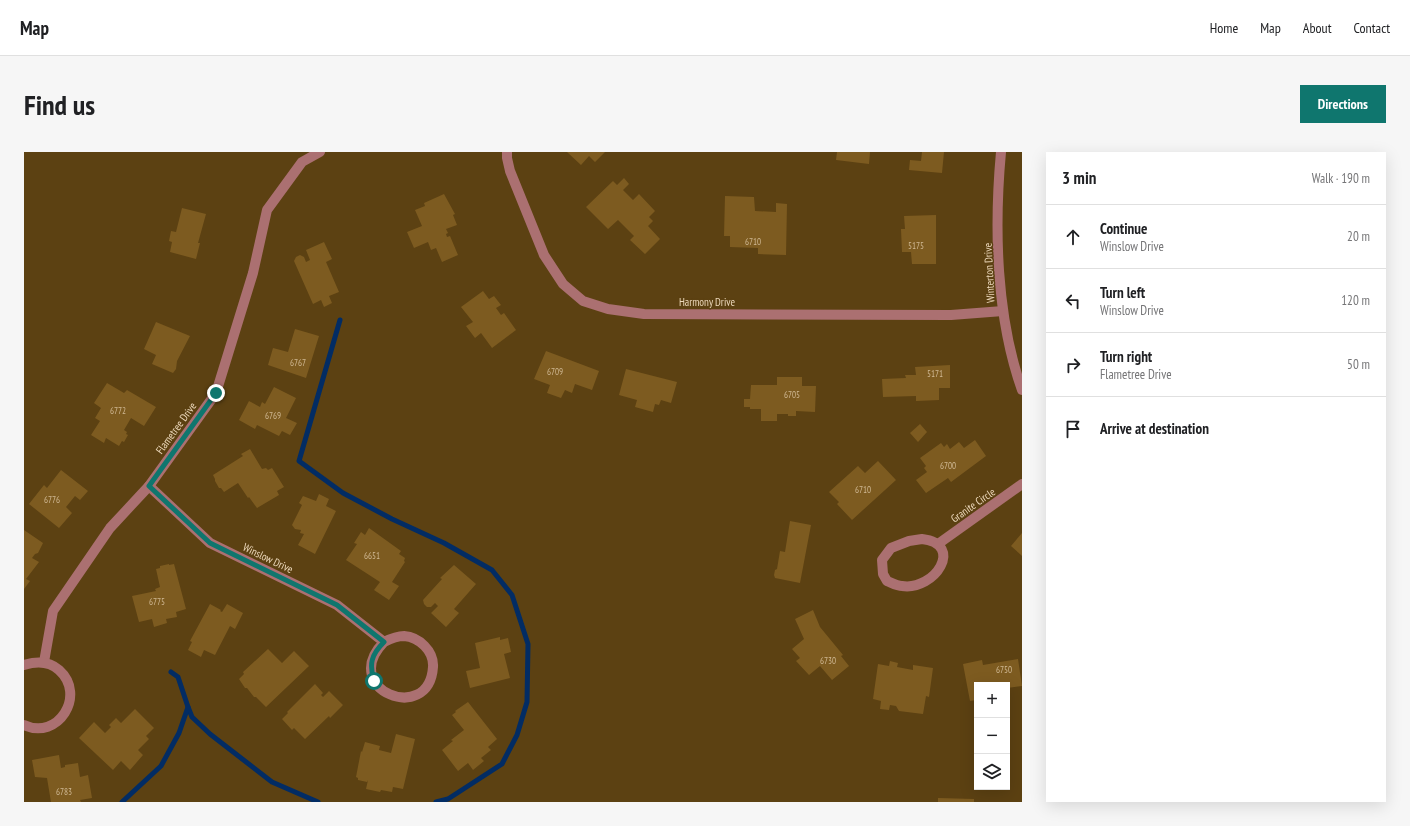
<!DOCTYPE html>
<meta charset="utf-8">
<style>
:root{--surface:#fff;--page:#f6f6f6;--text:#202124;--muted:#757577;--line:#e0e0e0;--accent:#0f766e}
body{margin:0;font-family:"PT Sans Narrow",sans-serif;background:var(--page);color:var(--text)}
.controls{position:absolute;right:12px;bottom:12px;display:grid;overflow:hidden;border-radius:0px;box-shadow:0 4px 16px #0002}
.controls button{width:36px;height:36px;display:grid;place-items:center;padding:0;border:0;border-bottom:1px solid var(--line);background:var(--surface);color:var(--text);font:20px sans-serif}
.stop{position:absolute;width:12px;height:12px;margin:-9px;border:3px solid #0f766e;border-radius:50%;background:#fff}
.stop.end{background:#0f766e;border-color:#fff;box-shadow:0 1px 4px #0008}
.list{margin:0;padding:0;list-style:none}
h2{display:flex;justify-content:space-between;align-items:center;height:52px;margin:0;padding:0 16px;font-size:17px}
h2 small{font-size:13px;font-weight:400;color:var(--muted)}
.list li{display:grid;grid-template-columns:26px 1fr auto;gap:12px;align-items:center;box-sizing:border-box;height:64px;padding:0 16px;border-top:1px solid var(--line)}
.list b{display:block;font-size:15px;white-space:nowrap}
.list p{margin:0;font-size:13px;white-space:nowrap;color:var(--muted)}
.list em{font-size:13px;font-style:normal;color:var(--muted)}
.icon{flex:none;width:22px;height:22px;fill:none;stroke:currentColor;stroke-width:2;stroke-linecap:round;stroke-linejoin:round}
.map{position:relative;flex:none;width:998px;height:650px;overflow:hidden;border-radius:0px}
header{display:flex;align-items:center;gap:24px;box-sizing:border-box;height:56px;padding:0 20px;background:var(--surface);border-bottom:1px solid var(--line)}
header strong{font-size:19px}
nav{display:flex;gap:22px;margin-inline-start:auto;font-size:14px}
.intro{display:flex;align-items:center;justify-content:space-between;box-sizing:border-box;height:96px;padding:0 24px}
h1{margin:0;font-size:28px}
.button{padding:10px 18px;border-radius:0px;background:var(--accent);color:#fff;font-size:14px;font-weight:700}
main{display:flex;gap:24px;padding:0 24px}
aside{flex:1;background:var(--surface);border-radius:0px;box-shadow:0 4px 16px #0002}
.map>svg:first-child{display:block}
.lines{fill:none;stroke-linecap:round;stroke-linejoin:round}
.stream{stroke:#022c64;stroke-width:5}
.building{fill:#7d5b20}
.minor{stroke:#ab7071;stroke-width:10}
.route{stroke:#0f766e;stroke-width:5}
.labels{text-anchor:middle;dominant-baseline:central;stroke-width:3;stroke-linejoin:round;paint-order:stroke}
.number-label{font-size:9px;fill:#d0b994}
.street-label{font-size:11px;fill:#ecd8bb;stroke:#5c4112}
</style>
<header>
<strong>Map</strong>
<nav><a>Home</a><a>Map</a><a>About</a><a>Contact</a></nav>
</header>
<div class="intro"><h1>Find us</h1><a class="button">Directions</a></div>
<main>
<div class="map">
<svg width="998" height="650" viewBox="0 0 998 650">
<rect width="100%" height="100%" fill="#5c4112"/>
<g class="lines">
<g class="stream">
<polyline points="316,168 275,309 319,341 368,367 420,391 468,418 488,443 504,492 503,550 493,583 478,612 424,647 412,650"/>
<polyline points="164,555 168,565 186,582 248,630 294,650"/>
<polyline points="98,650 137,614 155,581 164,555 154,525 147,520"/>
</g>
</g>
<g class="building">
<polygon points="543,0 581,0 571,10 565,4 557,13"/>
<polygon points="813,0 846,0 845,12 812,8"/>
<polygon points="898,0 920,0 918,21 885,18 886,8 897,9"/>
<polygon points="600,26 605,32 599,38 609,48 615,42 631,59 625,65 629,69 624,74 636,87 621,102 606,88 610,84 594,68 584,77 562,55 589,29 593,33"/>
<polygon points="420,42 431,62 429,63 433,73 422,77 424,81 422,82 423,85 426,84 434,103 418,110 412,96 407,98 404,90 390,96 383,80 398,74 391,58 401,54 400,51"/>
<polygon points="701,44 730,45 731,59 752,60 752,51 763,52 762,103 734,102 734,96 706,95 706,84 700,84"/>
<polygon points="158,56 182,62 174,91 176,91 172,107 146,100 148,90 145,89 147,79 152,80"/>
<polygon points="912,63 912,112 888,112 887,100 878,100 877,77 881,77 880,64"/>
<polygon points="300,90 308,107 302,110 315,140 305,144 308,151 300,155 297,148 289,152 270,109 272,105 276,103 280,105 282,110 286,108 282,98"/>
<polygon points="459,139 465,147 470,144 477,153 472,156 477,163 480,161 492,178 468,196 457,181 451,186 442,174 449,170 437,155"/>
<polygon points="132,170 166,184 153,209 152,217 149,221 128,212 132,203 120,197"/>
<polygon points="271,177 295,184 282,226 244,213 249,196 264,200"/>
<polygon points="522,199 575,219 568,238 551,232 548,241 541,238 537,246 523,241 526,233 510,227"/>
<polygon points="926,213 926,236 915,236 915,248 892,249 892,244 859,245 858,227 882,226 881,223 892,223 891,215"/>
<polygon points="602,217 653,230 647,251 637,248 635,253 631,252 629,260 611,255 613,248 595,243"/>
<polygon points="753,225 778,225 778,234 792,234 791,260 772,259 772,264 764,264 764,262 753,262 753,269 737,269 737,257 726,257 726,255 720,255 720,247 726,247 727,233 753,233"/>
<polygon points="83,231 100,241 103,238 132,255 120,274 107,266 100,278 103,280 102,282 104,283 100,290 98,289 95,294 82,286 80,291 67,283 76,269 71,266 77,256 70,251"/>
<polygon points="250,235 272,246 262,266 273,271 266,283 258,279 255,284 233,273 231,277 215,268 225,249 236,255 238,250 241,252"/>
<polygon points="896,272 903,280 894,290 886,281"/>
<polygon points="951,288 962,304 927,330 924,326 902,341 892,328 903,320 900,316 902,314 896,306 917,291 920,295 923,292 926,297 935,290 940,296"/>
<polygon points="226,297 238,317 242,316 244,318 248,316 260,335 253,339 255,343 233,356 225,345 224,346 214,331 200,340 197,336 195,336 191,329 191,327 189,323 219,304 217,302"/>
<polygon points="854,309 872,328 828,368 813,352 815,350 805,340 834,314 841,321"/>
<polygon points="37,318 64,339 56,348 51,344 42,355 48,361 35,376 5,352 20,333 23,336"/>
<polygon points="295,342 305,347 302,354 312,359 291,402 274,393 280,382 276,381 277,378 271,377 268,373 278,353 275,351 279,344 292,349"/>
<polygon points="766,369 787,373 776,431 751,426 750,423 751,418 753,417 756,399 761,400"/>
<polygon points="345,376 377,399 375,402 381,406 380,409 381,410 368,430 375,434 365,448 350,438 356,430 322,408 333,392 330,391 337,380 341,383"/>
<polygon points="0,378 19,391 14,401 11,402 8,406 15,410 2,427 6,429 0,437"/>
<polygon points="998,381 998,404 987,394"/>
<polygon points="145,412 145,413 150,412 162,457 152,460 153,465 142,467 143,471 130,475 128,467 115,470 108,444 132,439 131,437 136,435 132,417 136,416 136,414"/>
<polygon points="430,413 452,432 430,457 435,461 422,475 407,461 414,454 411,451 407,455 403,455 400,452 399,448 418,427 416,426"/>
<polygon points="186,452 197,458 196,459 198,460 203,452 219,461 211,477 206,474 191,503 180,498 177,505 164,498 168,490 166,489"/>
<polygon points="789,458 796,475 819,503 817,504 825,514 808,528 796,514 785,523 772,509 776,506 768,497 780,487 771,467"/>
<polygon points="476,485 476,488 484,486 487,500 480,502 486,526 446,536 442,519 456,516 451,491"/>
<polygon points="244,497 258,511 270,499 285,514 242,555 232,545 230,545 223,536 221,536 215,527 220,522 219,520"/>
<polygon points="994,507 998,534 983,536 983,533 953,533 953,548 946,549 939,512 958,508 959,513"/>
<polygon points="866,509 874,511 873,515 889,518 889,513 909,516 905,545 902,544 899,562 875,559 872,554 866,553 865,558 856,557 857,549 849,547 854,512 865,514"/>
<polygon points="291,532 299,541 297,543 299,545 305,539 319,553 306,566 305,564 281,587 270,576 268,578 258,567 264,561 263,560"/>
<polygon points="444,550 473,587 464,595 467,598 457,606 460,609 449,618 444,611 434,619 418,598 429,589 427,588 440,578 428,563 432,560 431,559"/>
<polygon points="111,557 130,576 122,584 125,587 114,598 119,603 106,618 97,609 89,618 55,586 70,570 81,581 87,575 85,573 92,566 97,571"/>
<polygon points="372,582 391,587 379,637 369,635 368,640 357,638 356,640 342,637 344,628 343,630 334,628 334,626 332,625 337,599 338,600 341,590 356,594 355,598 367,601"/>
<polygon points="35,603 37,616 41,615 41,613 54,611 56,625 64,623 68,646 56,648 57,650 27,650 23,626 11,625 8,608"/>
<polygon points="914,646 950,647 950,650 914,650"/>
</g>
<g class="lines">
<g class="minor">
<polyline points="483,0 483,6 486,19 520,103 539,132 559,149 584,157 620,162 927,163 979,159"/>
<path d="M977 0C970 76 972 165 998 238"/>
<path d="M125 334 186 391 313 453 360 490C314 537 405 574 409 515 410 499 395 485 380 484 373 484 366 487 360 490"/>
<path d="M898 387C941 392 911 439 878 434 873 434 868 431 863 429L859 422 858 408 867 396 885 389Z"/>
<polyline points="914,392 998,332"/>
<polyline points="20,510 29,459 86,376 125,334 192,241 229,121 243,58 278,10 296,0"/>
<path d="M0 513C13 509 25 509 35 518 63 543 34 589 0 573"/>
</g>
</g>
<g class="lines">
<path class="route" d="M192 241 125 334 186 391 313 453 360 490C347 503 345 512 350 529"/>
</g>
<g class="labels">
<g class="number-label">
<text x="729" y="89">6710</text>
<text x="892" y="93">5175</text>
<text x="274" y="210">6767</text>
<text x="531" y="219">6709</text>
<text x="911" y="221">5171</text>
<text x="768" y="242">6705</text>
<text x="94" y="258">6772</text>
<text x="249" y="263">6769</text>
<text x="924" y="313">6700</text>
<text x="839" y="337">6710</text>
<text x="28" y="347">6776</text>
<text x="348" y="403">6651</text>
<text x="133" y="449">6775</text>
<text x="804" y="508">6730</text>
<text x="980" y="517">6750</text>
<text x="40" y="639">6783</text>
</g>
<g class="street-label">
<text transform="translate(965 121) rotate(-93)">Winterton Drive</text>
<text x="683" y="150">Harmony Drive</text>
<text transform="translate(152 276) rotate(-54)">Flametree Drive</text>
<text transform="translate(949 353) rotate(-35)">Granite Circle</text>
<text transform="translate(244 406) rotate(26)">Winslow Drive</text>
</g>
</g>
</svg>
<div class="controls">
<button>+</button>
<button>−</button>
<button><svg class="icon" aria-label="layers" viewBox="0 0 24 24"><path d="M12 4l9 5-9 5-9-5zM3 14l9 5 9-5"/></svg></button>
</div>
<div class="stop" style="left:350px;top:529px"></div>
<div class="stop end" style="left:192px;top:241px"></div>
</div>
<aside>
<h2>3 min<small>Walk · 190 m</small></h2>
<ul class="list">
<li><svg class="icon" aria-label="ahead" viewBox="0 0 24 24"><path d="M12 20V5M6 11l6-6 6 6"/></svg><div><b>Continue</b><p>Winslow Drive</p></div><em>20 m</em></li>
<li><svg class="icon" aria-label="left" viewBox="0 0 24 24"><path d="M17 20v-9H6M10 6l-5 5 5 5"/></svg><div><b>Turn left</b><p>Winslow Drive</p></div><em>120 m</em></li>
<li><svg class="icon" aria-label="right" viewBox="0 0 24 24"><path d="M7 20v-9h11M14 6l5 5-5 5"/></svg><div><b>Turn right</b><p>Flametree Drive</p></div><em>50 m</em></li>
<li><svg class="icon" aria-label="arrive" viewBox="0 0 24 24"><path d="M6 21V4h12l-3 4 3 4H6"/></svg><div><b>Arrive at destination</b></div></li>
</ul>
</aside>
</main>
